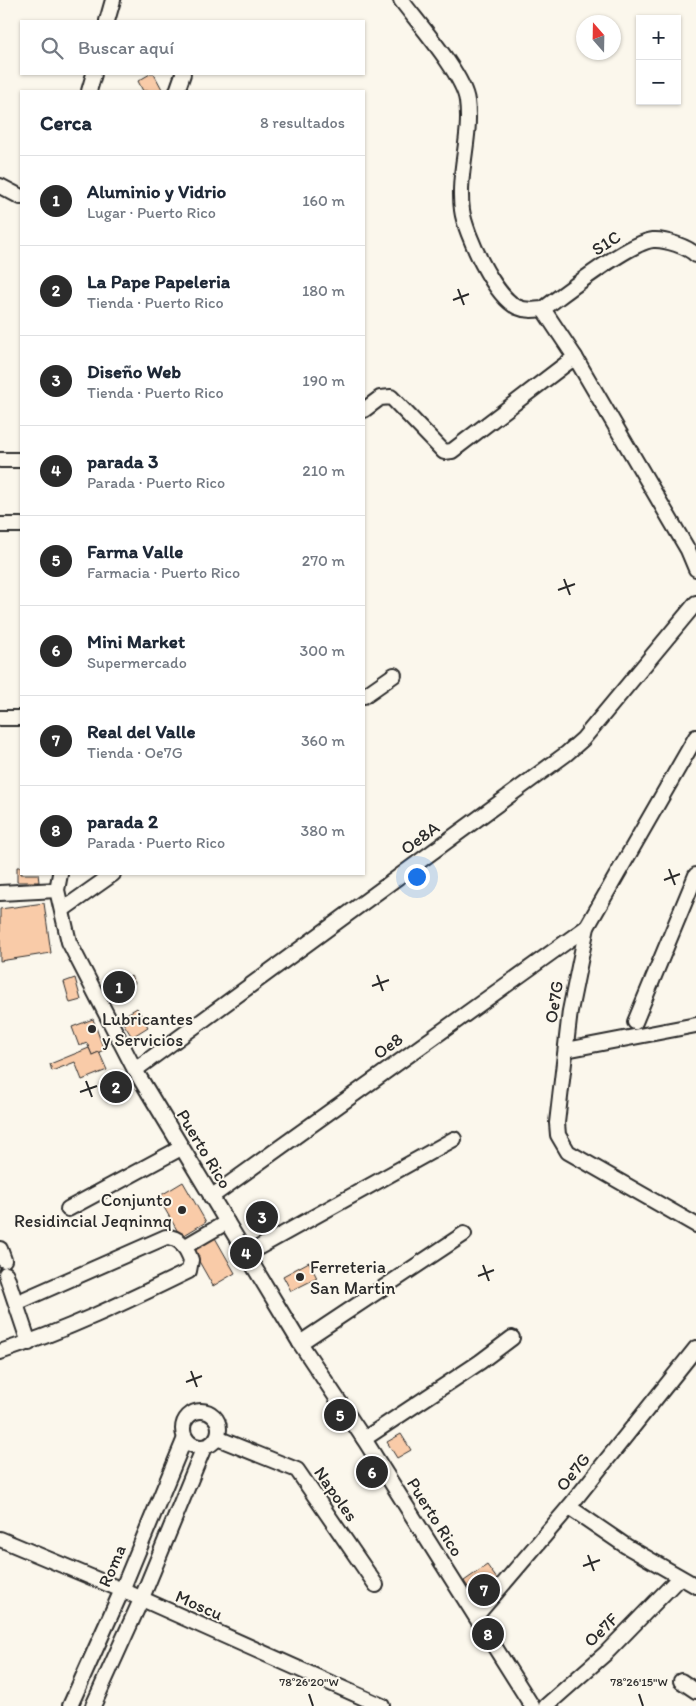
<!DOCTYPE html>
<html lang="es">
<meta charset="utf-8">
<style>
:root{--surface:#fff;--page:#f2f2f3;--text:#1f2937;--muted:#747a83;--line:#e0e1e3;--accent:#2b2b2b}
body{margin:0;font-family:Itim,sans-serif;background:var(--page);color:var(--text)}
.controls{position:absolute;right:15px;top:15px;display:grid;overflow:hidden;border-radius:0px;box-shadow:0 1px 4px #0004}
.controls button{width:45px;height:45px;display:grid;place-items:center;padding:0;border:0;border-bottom:1px solid var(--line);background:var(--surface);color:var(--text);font:25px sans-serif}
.compass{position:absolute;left:576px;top:15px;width:45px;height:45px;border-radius:50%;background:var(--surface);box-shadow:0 1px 4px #0004;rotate:340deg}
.you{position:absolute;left:416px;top:876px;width:18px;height:18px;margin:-12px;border:4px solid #fff;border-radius:50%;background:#1a73e8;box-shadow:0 0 0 8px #1a73e833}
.badge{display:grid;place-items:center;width:32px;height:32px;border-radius:50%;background:var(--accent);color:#fff;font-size:16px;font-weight:700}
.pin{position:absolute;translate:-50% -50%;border:2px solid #fff;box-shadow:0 1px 5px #0006}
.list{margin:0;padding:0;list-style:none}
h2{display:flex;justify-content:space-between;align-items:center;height:65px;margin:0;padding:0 20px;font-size:21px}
h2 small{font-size:16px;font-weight:400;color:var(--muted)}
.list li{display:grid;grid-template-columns:32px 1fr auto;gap:15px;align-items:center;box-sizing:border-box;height:90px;padding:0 20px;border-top:1px solid var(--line)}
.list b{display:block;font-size:19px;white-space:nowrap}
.list p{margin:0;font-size:16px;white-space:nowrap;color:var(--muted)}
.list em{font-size:16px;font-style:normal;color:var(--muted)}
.icon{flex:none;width:28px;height:28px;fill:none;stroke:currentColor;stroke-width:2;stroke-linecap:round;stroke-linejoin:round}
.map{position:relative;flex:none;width:696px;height:1706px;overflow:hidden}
.search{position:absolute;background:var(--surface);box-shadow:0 1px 4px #0004;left:20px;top:20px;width:345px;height:55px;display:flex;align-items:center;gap:12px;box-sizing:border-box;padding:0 18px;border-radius:0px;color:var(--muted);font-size:19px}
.panel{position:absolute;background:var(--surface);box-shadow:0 1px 4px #0004;left:20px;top:90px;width:345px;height:785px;border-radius:0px}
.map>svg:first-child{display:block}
.building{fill:#f9cba8;stroke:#2b2b2b}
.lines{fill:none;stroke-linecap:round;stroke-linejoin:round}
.street-casing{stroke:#2b2b2b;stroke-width:18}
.street{stroke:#fbf7ec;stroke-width:14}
.ticks{fill:none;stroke:#2b2b2b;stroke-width:2}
.poi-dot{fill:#2b2b2b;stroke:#fbf7ec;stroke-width:2}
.labels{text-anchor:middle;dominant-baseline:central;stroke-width:4;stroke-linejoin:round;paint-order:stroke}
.street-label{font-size:18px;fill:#2b2b2b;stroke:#fbf7ec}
.poi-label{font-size:18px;fill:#2b2b2b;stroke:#fbf7ec;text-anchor:start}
.ticks-label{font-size:12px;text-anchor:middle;fill:#2b2b2b;stroke:#fbf7ec;stroke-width:4;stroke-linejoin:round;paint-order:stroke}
</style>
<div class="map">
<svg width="696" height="1706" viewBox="0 0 696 1706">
<rect width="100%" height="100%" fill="#fbf7ec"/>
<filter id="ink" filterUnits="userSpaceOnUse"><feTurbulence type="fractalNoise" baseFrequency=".02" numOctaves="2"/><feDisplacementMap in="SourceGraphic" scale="10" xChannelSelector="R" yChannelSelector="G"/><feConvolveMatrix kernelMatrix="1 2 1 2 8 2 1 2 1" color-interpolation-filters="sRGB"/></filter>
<g filter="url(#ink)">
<g class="building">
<polygon points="150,74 154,74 163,91 143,91 138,81"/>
<polygon points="17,867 21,867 21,874 38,874 39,882 17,882"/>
<polygon points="44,903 51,953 0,961 0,909"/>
<polygon points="131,976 135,983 108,998 104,991"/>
<polygon points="75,978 81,1000 70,1003 64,982"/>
<polygon points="137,1008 148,1027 132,1037 120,1018"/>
<polygon points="93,1019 104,1050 92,1055 87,1043 79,1046 72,1027"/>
<polygon points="89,1048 92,1055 99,1052 107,1070 82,1080 75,1062 52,1071 50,1064"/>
<polygon points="125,1072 133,1090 107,1102 99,1084"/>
<polygon points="183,1182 206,1222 181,1237 158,1197"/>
<polygon points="268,1205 275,1217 256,1230 249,1218"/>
<polygon points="214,1236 235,1273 213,1286 192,1249"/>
<polygon points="309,1262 317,1278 291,1291 283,1276"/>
<polygon points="337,1406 346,1419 341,1422 334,1411"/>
<polygon points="401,1434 411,1450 397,1458 387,1442"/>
<polygon points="375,1464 381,1473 369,1480 364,1471"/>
<polygon points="487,1565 497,1579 473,1595 464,1581"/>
</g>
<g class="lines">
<defs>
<g id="street">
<path d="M401 0C418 23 464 75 467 101 472 137 457 173 462 210 465 234 495 297 517 307 526 311 534 310 543 309 565 293 630 242 653 240 665 239 688 247 696 255"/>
<polyline points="107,21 113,0"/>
<polyline points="89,91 94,74"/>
<polyline points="177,91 183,74"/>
<polyline points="0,186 21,197"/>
<polyline points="575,357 688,550 696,569"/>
<polyline points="364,410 380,398 391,397 444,452 452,451 575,357 543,309"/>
<polyline points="0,460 21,460"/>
<polyline points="0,525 21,525"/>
<polyline points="364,696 394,675"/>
<polyline points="0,718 21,718"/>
<polyline points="696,737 587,927 570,1011 557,1123 558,1135 568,1152 696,1225"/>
<polyline points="60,874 57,890 69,942 135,1070 300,1343 364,1439 532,1706"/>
<polyline points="0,893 57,890"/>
<polyline points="62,910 113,874"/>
<polyline points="635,1022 696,875"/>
<polyline points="566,1050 696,1025"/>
<polyline points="135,1070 566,754 583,739 696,603"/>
<polyline points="211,1197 587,927"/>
<polyline points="68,1209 181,1148"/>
<polyline points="184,1247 227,1222"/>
<polyline points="0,1249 4,1260"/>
<polyline points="247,1254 454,1139"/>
<polyline points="6,1274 29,1343"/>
<polyline points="300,1343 464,1234"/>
<path d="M0 1352C65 1331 128 1301 189 1271L191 1260C186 1247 180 1237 166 1237L16 1303"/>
<circle cx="201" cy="1429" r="18"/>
<polyline points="217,1438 297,1470 376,1585"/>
<polyline points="364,1439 480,1362 512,1338"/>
<polyline points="569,1507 626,1546 696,1586"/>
<polyline points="0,1539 122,1590 382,1706"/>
<polyline points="476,1616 569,1507 696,1348"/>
<polyline points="681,1681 696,1691"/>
<polyline points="70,1706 122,1590 185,1438"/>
<polyline points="93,1706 141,1600 204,1447"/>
<polyline points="546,1706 606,1653 679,1578"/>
</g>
</defs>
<use href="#street" class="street-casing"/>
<use href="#street" class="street"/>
</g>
</g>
<path class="ticks" d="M458 289 464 305M453 300 469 294M564 579 570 595M558 590 575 584M669 869 675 885M664 880 680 874M377 975 383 991M372 986 389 980M86 1081 92 1097M80 1092 97 1086M483 1265 489 1281M478 1276 494 1270M191 1371 197 1387M186 1382 202 1376M588 1555 594 1571M583 1566 600 1560M309 1694 313 1706M639 1694 643 1706"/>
<g class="poi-dot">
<circle cx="92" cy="1029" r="5"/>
<circle cx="182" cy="1210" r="5"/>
<circle cx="300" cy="1277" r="5"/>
</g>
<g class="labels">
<g class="street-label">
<text transform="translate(606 243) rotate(-33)">S1C</text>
<text transform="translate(420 838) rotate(-36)">Oe8A</text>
<text transform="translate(554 1002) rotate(-81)">Oe7G</text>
<text transform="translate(388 1046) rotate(-36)">Oe8</text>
<text transform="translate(204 1149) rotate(59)">Puerto Rico</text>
<text transform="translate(573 1472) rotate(-51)">Oe7G</text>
<text transform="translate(336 1494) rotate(55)">Napoles</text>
<text transform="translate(435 1517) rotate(58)">Puerto Rico</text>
<text transform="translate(112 1566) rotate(-67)">Roma</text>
<text transform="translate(199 1605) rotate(24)">Moscu</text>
<text transform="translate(601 1630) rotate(-44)">Oe7F</text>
</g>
<g class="poi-label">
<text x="102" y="1019">Lubricantes<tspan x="102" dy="21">y Servicios</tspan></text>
<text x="172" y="1200" text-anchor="end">Conjunto<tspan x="172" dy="21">Residincial Jeqninnq</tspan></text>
<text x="310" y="1267">Ferreteria<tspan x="310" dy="21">San Martin</tspan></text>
</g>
</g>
<g class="ticks-label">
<text x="309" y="1686">78°26'20"W</text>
<text x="639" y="1686">78°26'15"W</text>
</g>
</svg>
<div class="controls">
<button>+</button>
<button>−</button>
</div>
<svg class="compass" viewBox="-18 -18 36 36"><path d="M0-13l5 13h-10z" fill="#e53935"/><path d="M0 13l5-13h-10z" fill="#747a83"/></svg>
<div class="you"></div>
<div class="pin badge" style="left:119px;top:987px">1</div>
<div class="pin badge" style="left:116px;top:1087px">2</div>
<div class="pin badge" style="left:262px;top:1217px">3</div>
<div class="pin badge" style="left:246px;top:1253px">4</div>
<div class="pin badge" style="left:340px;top:1415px">5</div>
<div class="pin badge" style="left:372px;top:1472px">6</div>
<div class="pin badge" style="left:484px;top:1590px">7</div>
<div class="pin badge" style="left:488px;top:1634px">8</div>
<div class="search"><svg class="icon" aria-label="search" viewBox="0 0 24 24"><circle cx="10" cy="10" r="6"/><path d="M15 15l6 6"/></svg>Buscar aquí</div>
<section class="panel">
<h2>Cerca<small>8 resultados</small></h2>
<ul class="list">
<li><span class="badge">1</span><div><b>Aluminio y Vidrio</b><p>Lugar · Puerto Rico</p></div><em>160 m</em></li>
<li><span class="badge">2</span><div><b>La Pape Papeleria</b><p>Tienda · Puerto Rico</p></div><em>180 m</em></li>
<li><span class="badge">3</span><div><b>Diseño Web</b><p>Tienda · Puerto Rico</p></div><em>190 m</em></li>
<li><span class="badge">4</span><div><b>parada 3</b><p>Parada · Puerto Rico</p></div><em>210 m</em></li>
<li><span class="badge">5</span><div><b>Farma Valle</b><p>Farmacia · Puerto Rico</p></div><em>270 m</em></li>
<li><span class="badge">6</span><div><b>Mini Market</b><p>Supermercado</p></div><em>300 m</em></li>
<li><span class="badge">7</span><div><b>Real del Valle</b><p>Tienda · Oe7G</p></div><em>360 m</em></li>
<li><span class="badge">8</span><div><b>parada 2</b><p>Parada · Puerto Rico</p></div><em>380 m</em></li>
</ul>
</section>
</div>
